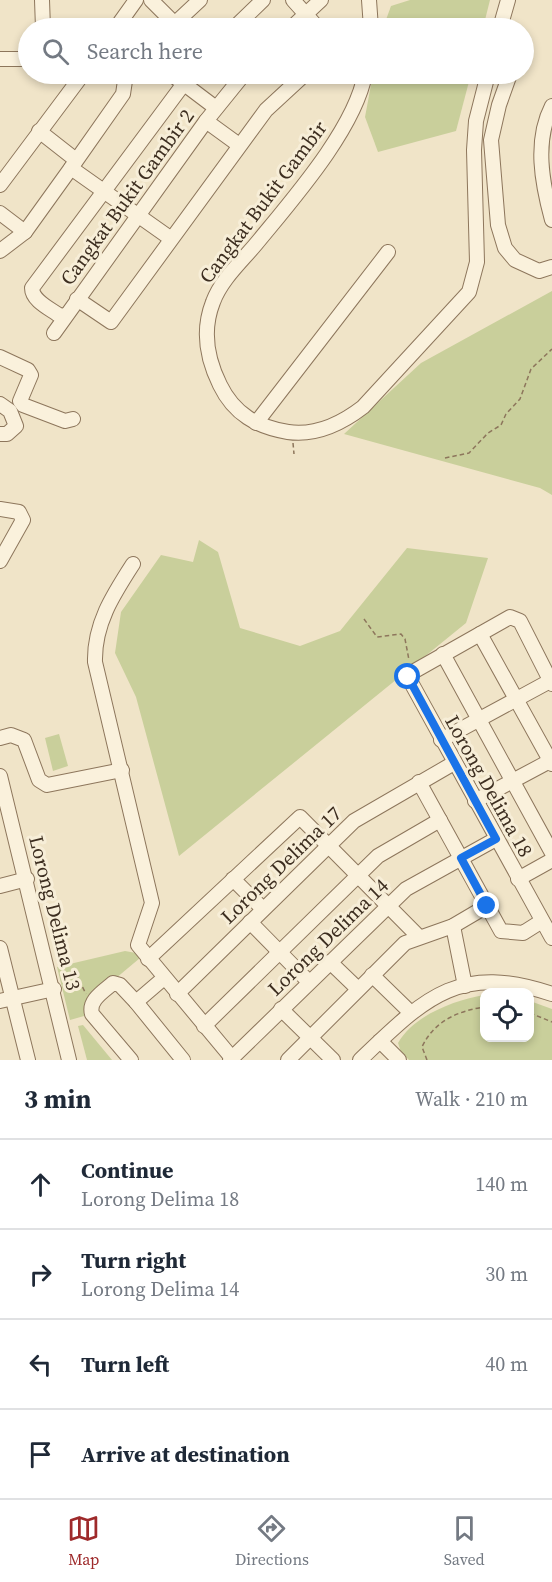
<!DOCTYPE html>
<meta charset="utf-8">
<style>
:root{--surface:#fff;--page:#f2f2f3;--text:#1f2937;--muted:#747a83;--line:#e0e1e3;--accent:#9e2a2b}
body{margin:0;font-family:"Source Serif 4",serif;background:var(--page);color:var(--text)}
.controls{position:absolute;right:18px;bottom:18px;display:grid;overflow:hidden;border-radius:12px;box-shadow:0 3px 9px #0003}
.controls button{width:54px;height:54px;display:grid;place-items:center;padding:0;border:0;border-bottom:2px solid var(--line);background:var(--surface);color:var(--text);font:30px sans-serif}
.stop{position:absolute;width:18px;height:18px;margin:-14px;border:4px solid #1a73e8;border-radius:50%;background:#fff}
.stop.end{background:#1a73e8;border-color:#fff;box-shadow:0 2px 6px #0008}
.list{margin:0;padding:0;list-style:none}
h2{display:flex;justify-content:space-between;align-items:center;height:78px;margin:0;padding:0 24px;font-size:26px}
h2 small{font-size:20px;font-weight:400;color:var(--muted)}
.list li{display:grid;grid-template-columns:39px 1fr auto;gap:18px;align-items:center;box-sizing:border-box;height:90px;padding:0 24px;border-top:2px solid var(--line)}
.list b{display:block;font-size:22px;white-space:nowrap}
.list p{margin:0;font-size:20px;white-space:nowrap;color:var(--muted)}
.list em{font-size:20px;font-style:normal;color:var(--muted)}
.icon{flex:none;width:33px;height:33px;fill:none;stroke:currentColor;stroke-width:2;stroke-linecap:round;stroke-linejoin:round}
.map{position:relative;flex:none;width:552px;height:1060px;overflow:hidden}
.search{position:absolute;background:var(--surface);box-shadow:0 3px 9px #0003;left:18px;right:18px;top:18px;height:66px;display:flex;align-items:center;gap:15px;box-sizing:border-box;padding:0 21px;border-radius:33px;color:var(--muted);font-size:22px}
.sheet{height:438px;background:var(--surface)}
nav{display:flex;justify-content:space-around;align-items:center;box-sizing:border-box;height:84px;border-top:2px solid var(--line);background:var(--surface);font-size:16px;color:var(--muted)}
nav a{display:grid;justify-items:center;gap:3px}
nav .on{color:var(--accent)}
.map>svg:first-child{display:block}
.green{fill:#c9cf9b}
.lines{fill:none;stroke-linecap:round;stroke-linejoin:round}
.minor-casing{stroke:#8d765c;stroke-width:16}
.path{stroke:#8d765c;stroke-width:1.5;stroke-dasharray:4.5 3;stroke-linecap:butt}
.minor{stroke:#faf1dc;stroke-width:14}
.route{stroke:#1a73e8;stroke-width:8}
.labels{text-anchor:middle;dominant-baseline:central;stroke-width:6;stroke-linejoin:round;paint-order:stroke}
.street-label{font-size:20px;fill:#3d2e20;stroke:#f7eed8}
</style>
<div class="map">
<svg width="552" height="1060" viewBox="0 0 552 1060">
<rect width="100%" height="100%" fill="#f0e4c8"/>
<g class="green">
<polygon points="410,0 490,0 483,28 383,28 391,6"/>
<polygon points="373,74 471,74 456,131 378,152 365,117"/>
<polygon points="552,291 552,495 540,488 344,434 421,363"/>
<polygon points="199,540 218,552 240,628 300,646 340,631 407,548 488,558 466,623 179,856 136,697 115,653 121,612 161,555 193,562"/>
<polygon points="59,734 68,766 53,771 45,738"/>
<polygon points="125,951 136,953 140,958 91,999 84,1016 70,1020 57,967"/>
<path d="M484 995V1038H530V1001L552 1009V1060H409L401 1052 398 1043C414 1015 455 1000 484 995Z"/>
<polygon points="83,1025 112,1060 87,1060 78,1026"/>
</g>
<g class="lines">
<defs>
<g id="minor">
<polyline points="42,0 43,28"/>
<polyline points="151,0 175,24"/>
<polyline points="293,0 318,28"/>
<polyline points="369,0 371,28"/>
<polyline points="116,28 136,0"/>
<polyline points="170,28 200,0"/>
<polyline points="234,28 263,0"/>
<polyline points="291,28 321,0"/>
<polyline points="500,28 508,0"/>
<polyline points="0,59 28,59"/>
<polyline points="171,74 216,108"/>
<path d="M365 74C355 129 292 200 256 244 241 262 221 280 213 302 202 330 207 359 220 385 234 414 257 427 288 432 316 436 341 424 363 407L469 292 477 262 474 150 476 121 488 74"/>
<polyline points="510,74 499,105 491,140 498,225 505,248 515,260 539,271 552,267"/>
<path d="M552 106C534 141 542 183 552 220"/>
<polyline points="206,121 239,145"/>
<polyline points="39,131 76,160"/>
<polyline points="71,168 170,238"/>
<polyline points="0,185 83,74"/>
<polyline points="0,213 25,232"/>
<polyline points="0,251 25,232 71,168 123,94 126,74"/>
<polyline points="77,299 111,322 266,110 305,74"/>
<path d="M65 315 60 316C51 309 32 301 32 288L191 74"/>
<polyline points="54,333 206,121 244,74"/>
<polyline points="0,357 28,370 31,375 20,401 23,405 65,421 73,419"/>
<polyline points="0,404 10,411 16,426 7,434 0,434"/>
<polyline points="256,423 388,252"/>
<polyline points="0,509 19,512 23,520 0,561"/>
<path d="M133 564C113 595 94 624 95 662L152 903 138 945 232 1058"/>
<polyline points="480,634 552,764"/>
<polyline points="443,654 552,853"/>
<polyline points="552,684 520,621 510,617 411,673 408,677 552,938"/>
<polyline points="0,738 11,735 24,740 39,780 47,785 122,770"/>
<polyline points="441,740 550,681"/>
<polyline points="0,776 69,1060"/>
<polyline points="419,782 501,931 523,933 542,921"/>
<polyline points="475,801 550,761"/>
<polyline points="233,879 263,909"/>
<polyline points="518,879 552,860"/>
<polyline points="0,886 27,879"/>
<polyline points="250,922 309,982"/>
<polyline points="453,926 465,986"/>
<polyline points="0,948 28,1060"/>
<polyline points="148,959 300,817 418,936"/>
<polyline points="330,962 358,989"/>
<polyline points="372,975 410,1012"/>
<polyline points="177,994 354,821 454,763"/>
<polyline points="0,1001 54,989"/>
<polyline points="136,1002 183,1060"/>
<polyline points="281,1009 333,1060"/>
<polyline points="204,1026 378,856 440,820"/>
<polyline points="380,1041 399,1060"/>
<path d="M131 1060 92 1014C88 1000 104 991 113 983L120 985 136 1002 164 978"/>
<polyline points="230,1060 406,889 496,839"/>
<polyline points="288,1060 405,943 453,926 487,906"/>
<path d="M360 1060C424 999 458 962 552 994"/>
</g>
</defs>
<use href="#minor" class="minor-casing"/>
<g class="path">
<polyline points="293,443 294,454"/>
<polyline points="445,458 469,453 488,433 501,425 506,414 520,399 531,369 552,349"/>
<polyline points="364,619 377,637 401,634 405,639 409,660"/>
<polyline points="61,977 76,974 86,994"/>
<polyline points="530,1013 552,1022"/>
<path d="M427 1060 422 1047C434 1021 458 1011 484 1007"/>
</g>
<use href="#minor" class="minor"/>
</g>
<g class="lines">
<polyline class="route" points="408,677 496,839 461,858 487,906"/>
</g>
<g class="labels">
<g class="street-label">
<text transform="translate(127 197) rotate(-54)">Cangkat Bukit Gambir 2</text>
<text transform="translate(263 202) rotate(-53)">Cangkat Bukit Gambir</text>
<text transform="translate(489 786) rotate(61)">Lorong Delima 18</text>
<text transform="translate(281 865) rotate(-44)">Lorong Delima 17</text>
<text transform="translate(55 913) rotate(76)">Lorong Delima 13</text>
<text transform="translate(328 937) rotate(-44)">Lorong Delima 14</text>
</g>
</g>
</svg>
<div class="controls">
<button><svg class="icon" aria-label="locate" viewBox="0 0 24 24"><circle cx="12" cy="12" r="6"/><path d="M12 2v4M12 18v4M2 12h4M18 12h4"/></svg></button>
</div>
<div class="stop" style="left:408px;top:677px"></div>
<div class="stop end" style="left:487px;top:906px"></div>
<div class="search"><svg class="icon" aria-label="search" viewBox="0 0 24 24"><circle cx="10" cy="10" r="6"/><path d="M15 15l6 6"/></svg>Search here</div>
</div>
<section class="sheet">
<h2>3 min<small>Walk · 210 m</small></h2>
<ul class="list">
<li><svg class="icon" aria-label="ahead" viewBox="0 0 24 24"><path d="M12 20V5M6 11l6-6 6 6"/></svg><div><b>Continue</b><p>Lorong Delima 18</p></div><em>140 m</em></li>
<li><svg class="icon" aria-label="right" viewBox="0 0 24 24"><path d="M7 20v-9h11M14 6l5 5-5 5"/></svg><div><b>Turn right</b><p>Lorong Delima 14</p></div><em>30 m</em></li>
<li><svg class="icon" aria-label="left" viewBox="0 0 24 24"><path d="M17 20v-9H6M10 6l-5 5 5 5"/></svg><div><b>Turn left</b></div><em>40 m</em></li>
<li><svg class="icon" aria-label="arrive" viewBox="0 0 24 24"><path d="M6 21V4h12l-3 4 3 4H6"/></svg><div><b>Arrive at destination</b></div></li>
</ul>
</section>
<nav>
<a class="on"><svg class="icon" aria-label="map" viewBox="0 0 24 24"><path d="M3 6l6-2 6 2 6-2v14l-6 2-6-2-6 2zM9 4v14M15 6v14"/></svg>Map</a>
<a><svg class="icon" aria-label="directions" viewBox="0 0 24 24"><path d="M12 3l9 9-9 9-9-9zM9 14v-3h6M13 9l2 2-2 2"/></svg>Directions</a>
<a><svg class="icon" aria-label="saved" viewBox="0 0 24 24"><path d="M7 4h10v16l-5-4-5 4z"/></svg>Saved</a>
</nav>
